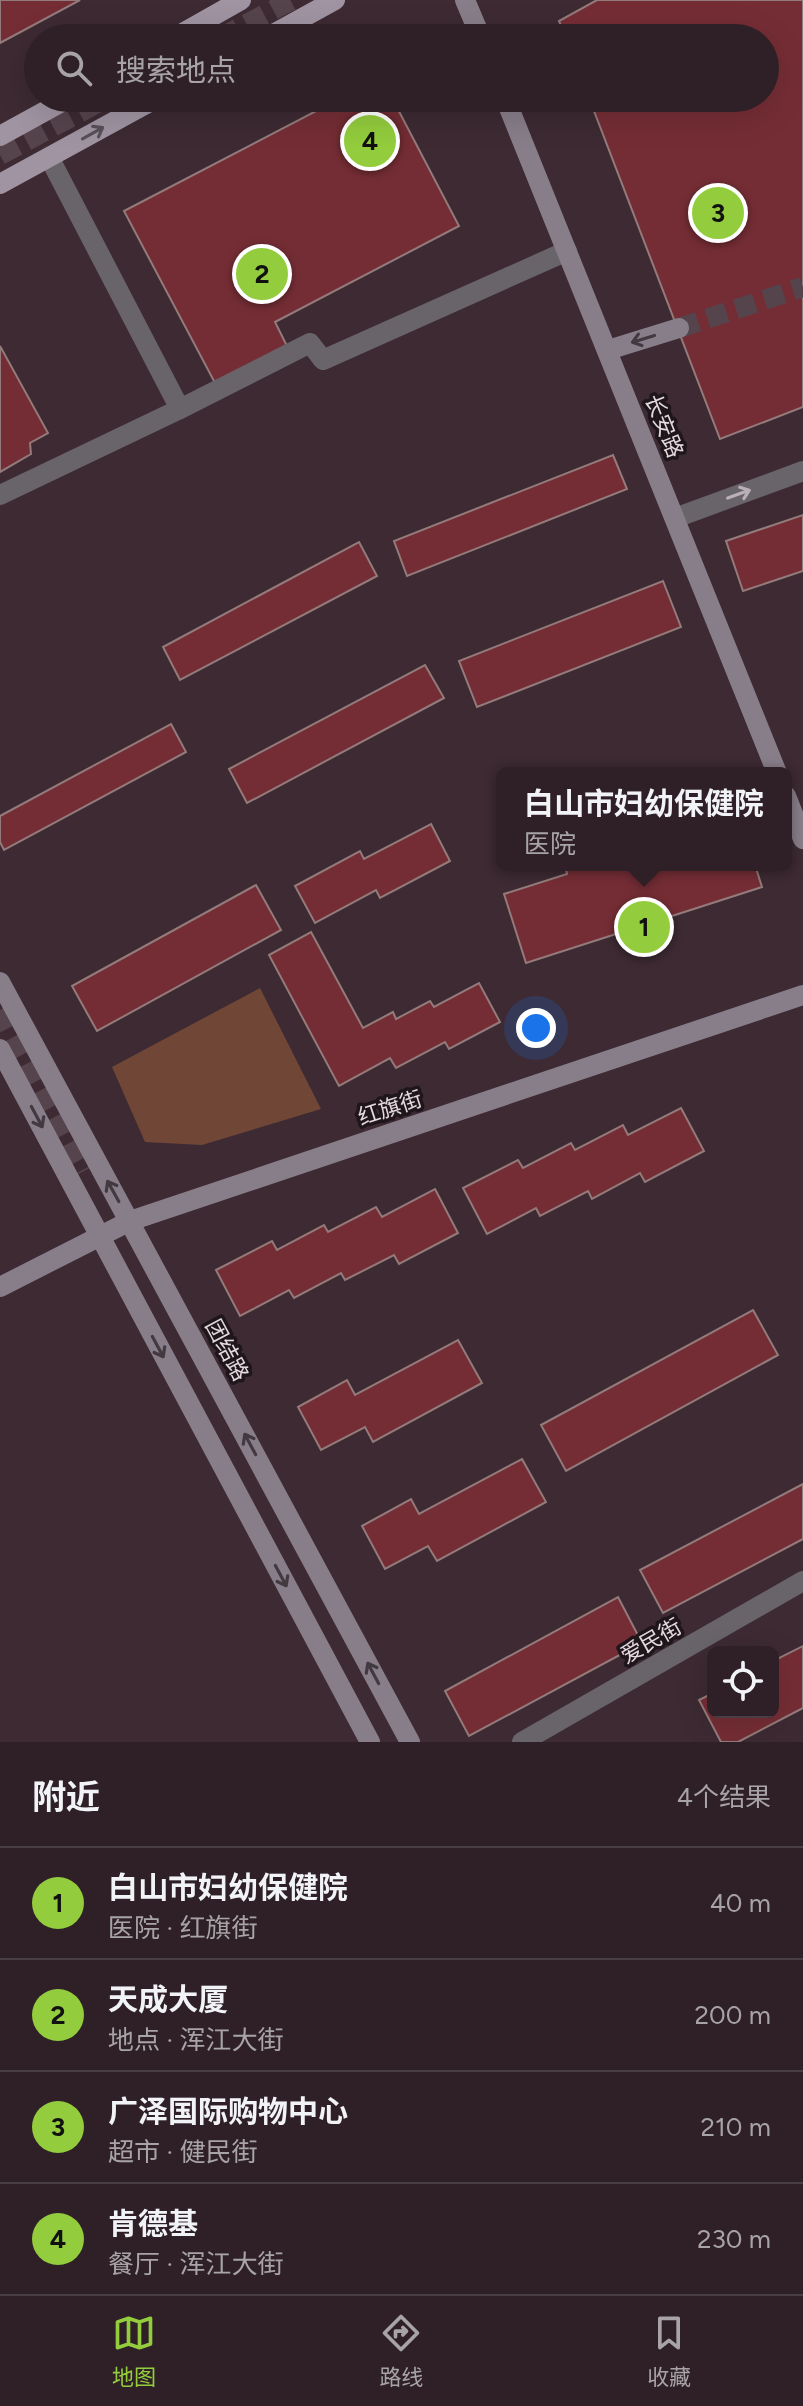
<!DOCTYPE html>
<html lang="zh">
<meta charset="utf-8">
<style>
:root{--surface:#2e2026;--page:#3a2d32;--text:#f1f3f6;--muted:#a7a3a7;--line:#493e43;--accent:#93cc3d}
body{margin:0;font-family:Figtree,"Noto Sans SC",sans-serif;background:var(--page);color:var(--text)}
.controls{position:absolute;right:24px;bottom:24px;display:grid;overflow:hidden;border-radius:12px;box-shadow:0 8px 32px #0002}
.controls button{width:72px;height:72px;display:grid;place-items:center;padding:0;border:0;border-bottom:2px solid var(--line);background:var(--surface);color:var(--text);font:40px sans-serif}
.you{position:absolute;left:536px;top:1028px;width:28px;height:28px;margin:-20px;border:6px solid #fff;border-radius:50%;background:#1a73e8;box-shadow:0 0 0 12px #1a73e833}
.badge{display:grid;place-items:center;width:52px;height:52px;border-radius:50%;background:var(--accent);color:#111;font-size:26px;font-weight:700}
.pin{position:absolute;translate:-50% -50%;border:4px solid #fff;box-shadow:0 2px 8px #0006}
.popup{position:absolute;left:496px;top:767px;width:296px;height:104px;box-sizing:border-box;display:grid;place-content:center;border-radius:12px;background:var(--surface);filter:drop-shadow(0 2px 6px #0005);font-size:26px;white-space:nowrap;color:var(--muted)}
.popup b{font-size:30px;color:var(--text)}
.popup::after{content:'';position:absolute;left:50%;top:100%;margin-left:-16px;border:16px solid transparent;border-top-color:var(--surface)}
.list{margin:0;padding:0;list-style:none}
h2{display:flex;justify-content:space-between;align-items:center;height:104px;margin:0;padding:0 32px;font-size:34px}
h2 small{font-size:26px;font-weight:400;color:var(--muted)}
.list li{display:grid;grid-template-columns:52px 1fr auto;gap:24px;align-items:center;box-sizing:border-box;height:112px;padding:0 32px;border-top:2px solid var(--line)}
.list b{display:block;font-size:30px;white-space:nowrap}
.list p{margin:0;font-size:26px;white-space:nowrap;color:var(--muted)}
.list em{font-size:26px;font-style:normal;color:var(--muted)}
.icon{flex:none;width:44px;height:44px;fill:none;stroke:currentColor;stroke-width:2;stroke-linecap:round;stroke-linejoin:round}
.map{position:relative;flex:none;width:803px;height:1742px;overflow:hidden}
.search{position:absolute;background:var(--surface);box-shadow:0 8px 32px #0002;left:24px;right:24px;top:24px;height:88px;display:flex;align-items:center;gap:20px;box-sizing:border-box;padding:0 28px;border-radius:44px;color:var(--muted);font-size:30px}
.sheet{height:552px;background:var(--surface)}
nav{display:flex;justify-content:space-around;align-items:center;box-sizing:border-box;height:112px;border-top:2px solid var(--line);background:var(--surface);font-size:22px;color:var(--muted)}
nav a{display:grid;justify-items:center;gap:4px}
nav .on{color:var(--accent)}
.map>svg:first-child{display:block}
.green{fill:#704736}
.building{fill:#752d35;stroke:#937b7b;stroke-width:2}
.lines{fill:none;stroke-linecap:round;stroke-linejoin:round}
.street-tunnel{stroke:#56444d;stroke-width:20;stroke-dasharray:20 10;stroke-linecap:butt}
.secondary-tunnel{stroke:#56444d;stroke-width:20;stroke-dasharray:20 10;stroke-linecap:butt}
.street{stroke:#69636a;stroke-width:20}
.secondary{stroke:#887e8a;stroke-width:20}
.primary{stroke:#a094a3;stroke-width:20}
.oneway{stroke:#584f58}
.oneway2{stroke:#433a41}
.oneway3{stroke:#bab0b6}
.labels{text-anchor:middle;dominant-baseline:central;stroke-width:7;stroke-linejoin:round;paint-order:stroke}
.street-label{font-size:22px;fill:#e5d9df;stroke:#1e161a}
</style>
<div class="map">
<svg width="803" height="1742" viewBox="0 0 803 1742">
<rect width="100%" height="100%" fill="#3d2a33"/>
<polygon class="green" points="260,988 321,1109 202,1145 145,1142 112,1067"/>
<g class="building">
<polygon points="0,0 80,0 0,43"/>
<polygon points="597,0 803,0 803,407 720,439 589,98 765,98 765,38 566,38 559,21"/>
<polygon points="341,98 392,98 459,226 275,322 287,346 215,383 124,211"/>
<polygon points="0,346 48,433 30,443 31,454 0,472"/>
<polygon points="613,455 627,489 407,576 394,541"/>
<polygon points="803,515 803,571 743,591 726,541"/>
<polygon points="359,542 377,576 180,680 163,647"/>
<polygon points="663,581 681,627 477,707 459,661"/>
<polygon points="425,665 444,698 247,803 229,769"/>
<polygon points="171,724 186,752 4,850 0,842 0,816"/>
<polygon points="431,824 450,861 380,898 376,890 315,923 295,886 360,851 364,859"/>
<polygon points="565,865 755,865 762,887 526,963 504,894 567,874"/>
<polygon points="256,885 281,930 97,1031 72,986"/>
<polygon points="311,932 363,1028 393,1012 396,1019 430,1001 434,1007 479,983 500,1022 449,1049 445,1042 396,1068 390,1058 339,1086 269,955"/>
<polygon points="681,1108 704,1151 645,1182 640,1173 592,1199 588,1191 540,1216 536,1208 487,1234 463,1188 518,1160 523,1168 571,1143 575,1150 623,1125 628,1135"/>
<polygon points="435,1189 458,1233 399,1264 394,1255 345,1280 341,1273 294,1298 289,1290 240,1316 216,1270 272,1241 277,1250 324,1225 328,1232 376,1207 382,1217"/>
<polygon points="753,1310 778,1355 566,1471 541,1425"/>
<polygon points="458,1340 482,1383 373,1442 365,1427 321,1450 298,1407 347,1380 355,1395"/>
<polygon points="522,1459 546,1502 437,1561 428,1546 385,1569 362,1526 411,1499 419,1514"/>
<polygon points="803,1484 803,1539 663,1613 640,1570"/>
<polygon points="618,1597 642,1643 469,1736 445,1691"/>
<polygon points="803,1646 803,1708 738,1742 721,1742 699,1700 713,1693 713,1712 773,1712 773,1661"/>
</g>
<g class="lines">
<g class="street-tunnel">
<polyline points="220,38 292,0"/>
<polyline points="0,155 107,98"/>
<polyline points="0,1010 86,1170"/>
</g>
<polyline class="secondary-tunnel" points="679,328 803,287"/>
<g class="street">
<polyline points="180,409 310,343 323,360 567,251"/>
<polyline points="0,495 180,409 49,157"/>
<polyline points="675,518 803,471"/>
<polyline points="522,1742 803,1581"/>
</g>
<g class="secondary">
<polyline points="465,0 481,38"/>
<polyline points="505,98 777,773"/>
<polyline points="608,350 679,328"/>
<polyline points="786,796 803,839"/>
<polyline points="0,982 410,1742"/>
<polyline points="0,1049 370,1742"/>
<polyline points="0,1287 130,1221 803,995"/>
</g>
<g class="primary">
<polyline points="174,38 241,0"/>
<polyline points="266,38 335,0"/>
<polyline points="0,136 69,98"/>
<polyline points="0,184 157,98"/>
</g>
</g>
<defs><path id="oneway-shaft" d="M-6 0H5M1.5-3L5.5 0L1.5 3" fill="none" stroke-width="1.6" stroke-linecap="round" stroke-linejoin="round" transform="scale(2)"/></defs>
<use class="oneway" href="#oneway-shaft" transform="translate(93 133) rotate(-29)"/>
<g class="oneway2">
<use href="#oneway-shaft" transform="translate(643 339) rotate(163)"/>
<use href="#oneway-shaft" transform="translate(37 1117) rotate(62)"/>
<use href="#oneway-shaft" transform="translate(113 1191) rotate(-119)"/>
<use href="#oneway-shaft" transform="translate(158 1347) rotate(62)"/>
<use href="#oneway-shaft" transform="translate(250 1444) rotate(-118)"/>
<use href="#oneway-shaft" transform="translate(281 1576) rotate(62)"/>
<use href="#oneway-shaft" transform="translate(373 1673) rotate(-118)"/>
</g>
<use class="oneway3" href="#oneway-shaft" transform="translate(739 494) rotate(-20)"/>
<g class="labels">
<g class="street-label">
<text transform="translate(664 426) rotate(68)">长安路</text>
<text transform="translate(390 1108) rotate(-18)">红旗街</text>
<text transform="translate(227 1350) rotate(62)">团结路</text>
<text transform="translate(651 1641) rotate(-30)">爱民街</text>
</g>
</g>
</svg>
<div class="controls">
<button><svg class="icon" aria-label="locate" viewBox="0 0 24 24"><circle cx="12" cy="12" r="6"/><path d="M12 2v4M12 18v4M2 12h4M18 12h4"/></svg></button>
</div>
<div class="you"></div>
<div class="pin badge" style="left:644px;top:927px">1</div>
<div class="popup"><b>白山市妇幼保健院</b>医院</div>
<div class="pin badge" style="left:262px;top:274px">2</div>
<div class="pin badge" style="left:718px;top:213px">3</div>
<div class="pin badge" style="left:370px;top:141px">4</div>
<div class="search"><svg class="icon" aria-label="search" viewBox="0 0 24 24"><circle cx="10" cy="10" r="6"/><path d="M15 15l6 6"/></svg>搜索地点</div>
</div>
<section class="sheet">
<h2>附近<small>4个结果</small></h2>
<ul class="list">
<li><span class="badge">1</span><div><b>白山市妇幼保健院</b><p>医院 · 红旗街</p></div><em>40 m</em></li>
<li><span class="badge">2</span><div><b>天成大厦</b><p>地点 · 浑江大街</p></div><em>200 m</em></li>
<li><span class="badge">3</span><div><b>广泽国际购物中心</b><p>超市 · 健民街</p></div><em>210 m</em></li>
<li><span class="badge">4</span><div><b>肯德基</b><p>餐厅 · 浑江大街</p></div><em>230 m</em></li>
</ul>
</section>
<nav>
<a class="on"><svg class="icon" aria-label="map" viewBox="0 0 24 24"><path d="M3 6l6-2 6 2 6-2v14l-6 2-6-2-6 2zM9 4v14M15 6v14"/></svg>地图</a>
<a><svg class="icon" aria-label="directions" viewBox="0 0 24 24"><path d="M12 3l9 9-9 9-9-9zM9 14v-3h6M13 9l2 2-2 2"/></svg>路线</a>
<a><svg class="icon" aria-label="saved" viewBox="0 0 24 24"><path d="M7 4h10v16l-5-4-5 4z"/></svg>收藏</a>
</nav>
